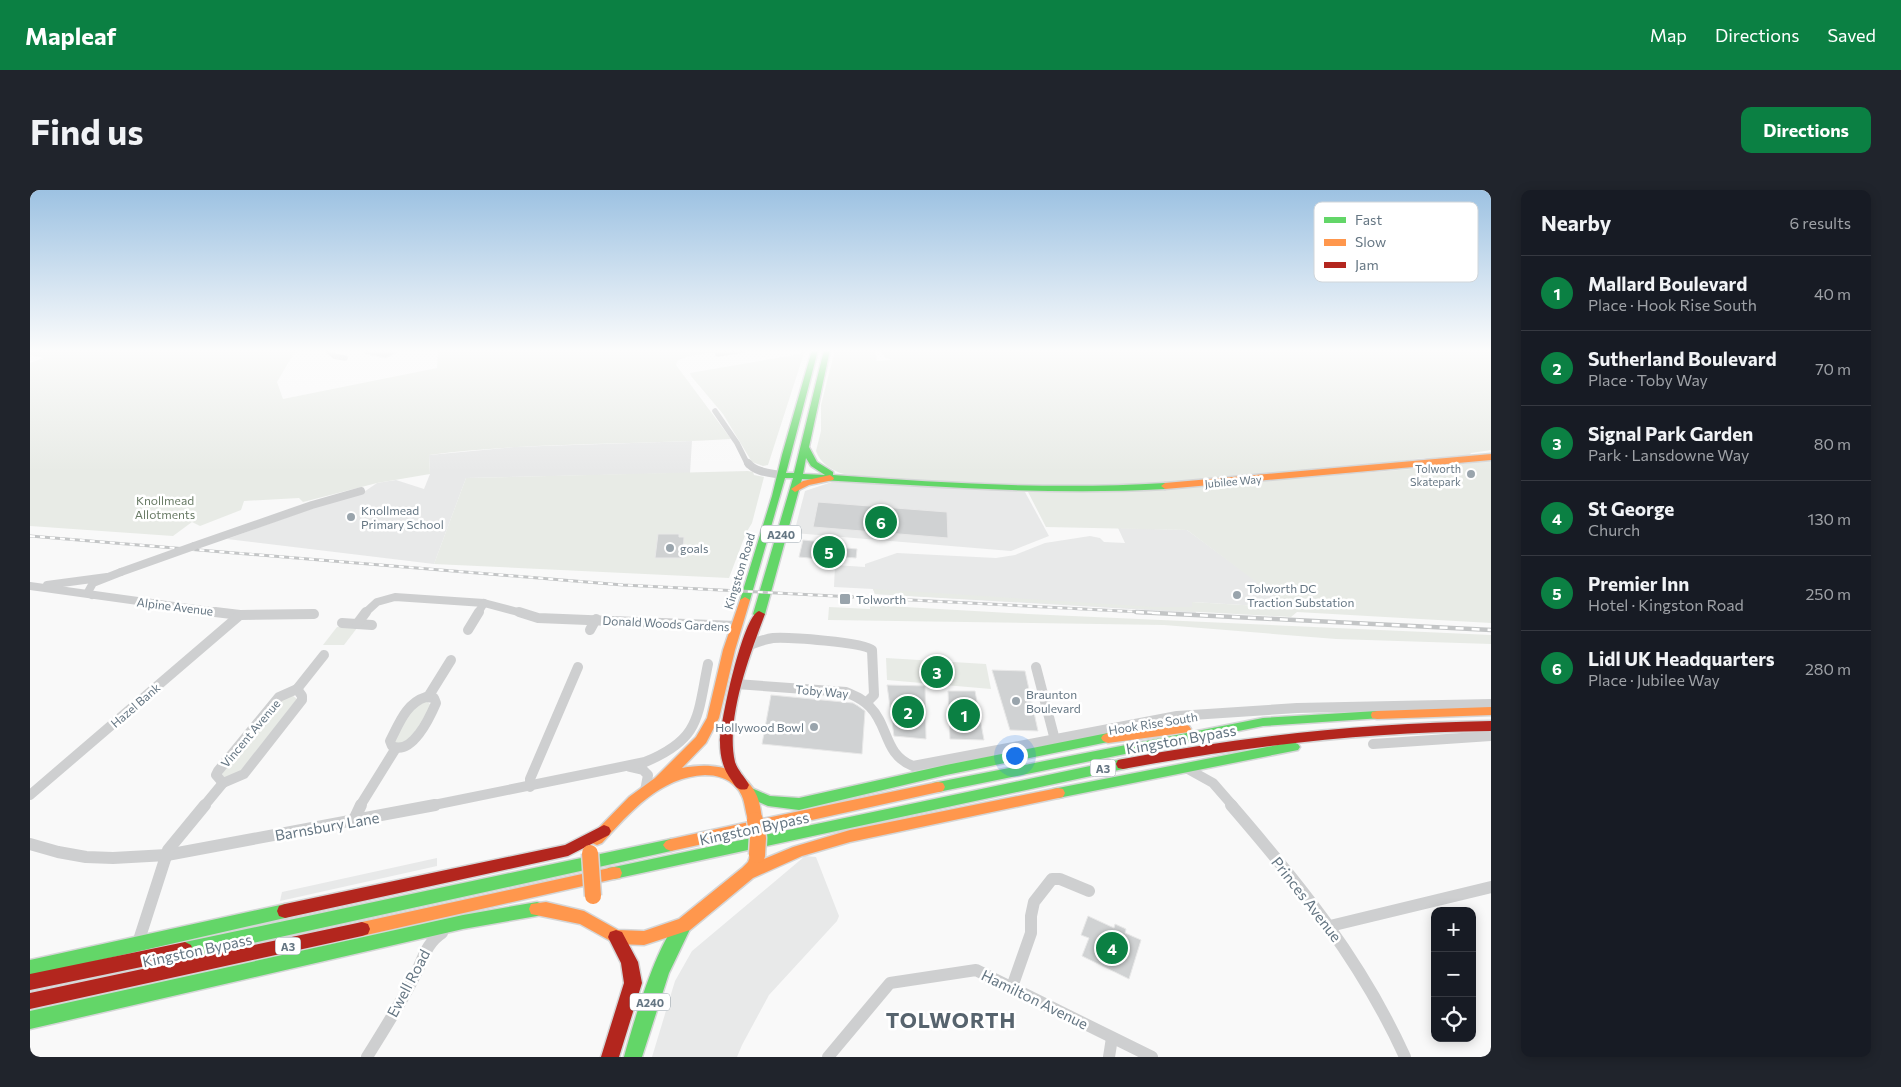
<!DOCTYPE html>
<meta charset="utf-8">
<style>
:root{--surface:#171b24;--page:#20242c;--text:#f1f3f6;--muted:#9ea1a6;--line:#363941;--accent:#0b8043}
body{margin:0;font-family:Commissioner,sans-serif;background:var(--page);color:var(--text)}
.controls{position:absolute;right:15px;bottom:15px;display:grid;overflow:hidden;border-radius:10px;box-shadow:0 2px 12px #0003}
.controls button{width:45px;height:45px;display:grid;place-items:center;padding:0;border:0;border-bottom:1px solid var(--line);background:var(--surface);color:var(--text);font:25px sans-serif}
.you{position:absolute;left:984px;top:565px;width:18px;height:18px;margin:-12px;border:4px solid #fff;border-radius:50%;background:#1a73e8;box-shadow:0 0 0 8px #1a73e833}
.badge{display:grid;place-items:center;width:32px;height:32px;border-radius:50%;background:var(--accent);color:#fff;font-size:16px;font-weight:700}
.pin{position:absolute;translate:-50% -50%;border:2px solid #fff;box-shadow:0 1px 5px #0006}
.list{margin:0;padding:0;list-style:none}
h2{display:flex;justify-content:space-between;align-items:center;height:65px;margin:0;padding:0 20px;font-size:21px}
h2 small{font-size:16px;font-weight:400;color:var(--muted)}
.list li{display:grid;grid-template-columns:32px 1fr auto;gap:15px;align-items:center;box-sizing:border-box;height:75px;padding:0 20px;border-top:1px solid var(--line)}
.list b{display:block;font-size:19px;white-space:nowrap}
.list p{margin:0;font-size:16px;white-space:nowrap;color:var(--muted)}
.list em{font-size:16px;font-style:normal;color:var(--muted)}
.icon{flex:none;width:28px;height:28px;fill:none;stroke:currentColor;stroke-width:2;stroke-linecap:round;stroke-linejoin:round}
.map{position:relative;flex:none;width:1461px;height:867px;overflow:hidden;border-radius:10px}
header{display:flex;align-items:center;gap:30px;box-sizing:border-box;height:70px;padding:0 25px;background:var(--accent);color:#fff}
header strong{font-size:24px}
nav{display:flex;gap:28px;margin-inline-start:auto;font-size:18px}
.intro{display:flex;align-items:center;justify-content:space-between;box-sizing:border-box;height:120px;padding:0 30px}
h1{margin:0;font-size:35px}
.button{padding:12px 22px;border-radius:10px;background:var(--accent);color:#fff;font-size:18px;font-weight:700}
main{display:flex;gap:30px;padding:0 30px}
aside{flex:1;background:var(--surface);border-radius:10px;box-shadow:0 2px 12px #0003}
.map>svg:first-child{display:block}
.built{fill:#e8e9e9}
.green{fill:#e8ebe6}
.building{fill:#d0d2d3;stroke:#e8e8e8}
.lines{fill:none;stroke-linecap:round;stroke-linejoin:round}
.fast-casing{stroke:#d5d6d7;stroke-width:3}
.slow-casing{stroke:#d5d6d7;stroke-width:3}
.jam-casing{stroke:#d5d6d7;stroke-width:3}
.street-far3{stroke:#cecfd0;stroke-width:5.5}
.street-far2{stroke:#cecfd0;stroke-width:8}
.street-far1{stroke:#cecfd0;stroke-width:10}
.street{stroke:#cecfd0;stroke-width:12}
.fast{fill:#63d668;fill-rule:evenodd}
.slow{fill:#ff974d;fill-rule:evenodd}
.jam{fill:#b3261e;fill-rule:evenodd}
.rail-far1-casing{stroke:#c3c5c6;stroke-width:3}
.rail-casing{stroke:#c3c5c6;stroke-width:4.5}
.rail-far1{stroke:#fff;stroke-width:2;stroke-dasharray:5;stroke-linecap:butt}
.rail{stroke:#fff;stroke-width:2.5;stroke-dasharray:8;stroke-linecap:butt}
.slow-bridge-casing{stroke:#d5d6d6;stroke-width:19;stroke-linecap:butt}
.street-bridge{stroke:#cecfd0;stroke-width:8}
.slow-bridge{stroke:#ff974d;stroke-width:16}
.poi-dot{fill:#99a4ac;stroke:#fff;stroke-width:2}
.labels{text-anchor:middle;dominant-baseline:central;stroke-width:5;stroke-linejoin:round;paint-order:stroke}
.far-poi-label{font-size:11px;fill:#657683;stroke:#fff;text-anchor:end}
.far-street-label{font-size:11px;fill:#657683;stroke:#fff}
.shield{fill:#fff;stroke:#939fa8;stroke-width:1}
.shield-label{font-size:11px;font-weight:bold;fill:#657683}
.park-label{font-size:12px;fill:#687a64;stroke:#fff}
.poi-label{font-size:12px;fill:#657683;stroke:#fff;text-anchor:start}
.street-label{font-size:12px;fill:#657683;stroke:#fff}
.near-street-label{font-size:15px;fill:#657683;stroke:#fff}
.near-district-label{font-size:21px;font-weight:bold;letter-spacing:1px;fill:#57646e;stroke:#fff}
.key{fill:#fff;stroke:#d1d6da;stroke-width:1}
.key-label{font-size:14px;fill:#657683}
</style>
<header>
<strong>Mapleaf</strong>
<nav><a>Map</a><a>Directions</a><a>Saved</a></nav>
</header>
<div class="intro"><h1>Find us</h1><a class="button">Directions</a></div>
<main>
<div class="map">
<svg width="1461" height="867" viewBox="0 0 1461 867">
<rect width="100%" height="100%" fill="#f9f9f9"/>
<g class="built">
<polygon points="662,251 660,283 436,288 404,374 197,349 292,315 331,304 347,293 366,290 394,299 400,284 399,265 484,257"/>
<polygon points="805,291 995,302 1019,346 981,361 764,343 775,301"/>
<polygon points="1088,338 1157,340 1263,418 1163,412 1166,423 845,404 843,399 804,397 805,375 835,377 835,374 867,363 966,368 985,365 1015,353 1060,346 1070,348 1074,352 1095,353"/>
<polygon points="775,666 786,667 809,726 807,731 739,805 712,855 707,867 622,867 645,791 662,761"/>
<polygon points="407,668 407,676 250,711 252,702"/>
</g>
<g class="green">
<path d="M0 160H274L264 163 247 192 253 209 407 178 408 160H703L659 166 648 170 646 175 701 249C600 255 499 252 399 265L400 284 347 293 273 312 269 308 214 311 211 320 170 336 162 332 143 346 0 336V173L14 168 0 165Z"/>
<polygon points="773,160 775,160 738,275 733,276 722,272 693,224 661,186 660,183 770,164"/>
<path d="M805 160H845L847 170 845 171 863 170 856 168 849 160H1112L1113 163 1123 160H1461V260L1441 263 1439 266 1403 271 1394 268C1303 279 1211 291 1119 296 1018 301 915 295 814 284 802 281 790 273 786 261L791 241V215Z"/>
<polygon points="1461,270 1461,433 1267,422 1261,427 845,404 843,399 1124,417 1162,417 1162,412 1261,418 1157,340 1016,337 998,302 1130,299 1419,276"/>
<polygon points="718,281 723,282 724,285 734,287 722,333 716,343 699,388 404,374 436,288"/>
<polygon points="840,415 998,424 1461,445 1461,454 1306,449 1134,435 798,430 799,417 840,419"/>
<polygon points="307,437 327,438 314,455 293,455"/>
<polygon points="856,468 956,474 961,499 857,490"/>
<polygon points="262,505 267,509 209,583 195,588 192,585 193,580 248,511"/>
<polygon points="395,510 399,513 401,516 379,551 376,554 365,553 364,549 384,514"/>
</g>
<g class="building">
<polygon points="335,160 372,160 356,168 335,164"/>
<polygon points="788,312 917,322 918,348 783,337"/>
<polygon points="628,344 649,344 649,347 654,347 653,368 625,368"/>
<polygon points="773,350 792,352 791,356 827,359 826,368 789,365 789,369 769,367"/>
<polygon points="962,480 995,481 1008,541 980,540"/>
<polygon points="857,495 895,496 896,549 864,546"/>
<polygon points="918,501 945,501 954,550 920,549"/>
<polygon points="741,505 823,513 828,516 835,521 832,564 732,554"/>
<polygon points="1058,726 1084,738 1085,734 1096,739 1095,743 1111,750 1099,789 1052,766 1059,748 1051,745"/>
</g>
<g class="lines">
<defs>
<g id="fast">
<path d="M782 160H788L756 283H764L794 160H800L779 257 787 272 803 282V285C914 293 1024 300 1135 293L1139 296 1135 299C1013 306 893 295 772 289L735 424 733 426H725L723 424 763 288H755L720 410 715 413 710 410 742 306 752 265ZM776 268 781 276 795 285 773 284Z"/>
<polygon points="1347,521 1352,522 1353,525 1352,528 1233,536 908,602 903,601 901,597 903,593 908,592 1233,528"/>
<polygon points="1078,543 1083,545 1085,548 1083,551 916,585 769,620 738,616 712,605 710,601 712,597 717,596 740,606 769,608 916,575"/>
<polygon points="1263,552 1268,554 1270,557 1268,560 1028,608 1023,607 1021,603 1023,599 1028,598"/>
<polygon points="1093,569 1098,570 1100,574 1098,578 584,689 578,688 576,683 578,678 584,677"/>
<polygon points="641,649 646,651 649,655 646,659 641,661 155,768 149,765 147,760 149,755 155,752"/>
<polygon points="507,712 513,714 515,719 513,724 507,726 433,739 0,839 0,821 433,725"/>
<polygon points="255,714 261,716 263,721 261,726 255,728 0,786 0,770"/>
<path d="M654 728 660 730 662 735 639 783 612 867H594C601 841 631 736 654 728Z"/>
</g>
<g id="slow">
<polygon points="1461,264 1461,270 1135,299 1131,296 1135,293"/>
<polygon points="800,285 804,288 803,290 779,295 765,302 761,299 773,291"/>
<path d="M715 407 720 410 705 460 689 528 676 553 652 578C681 572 714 576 727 606 730 613 731 622 732 629L908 592 913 593 915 597 913 601 641 661 636 659 633 655 636 651 641 649 719 632C714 620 716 607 706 597 698 588 686 585 675 585 630 587 600 622 572 653L567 655 562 653 560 649 562 645 599 607 625 588 666 547 677 528 693 460 710 410Z"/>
<polygon points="1461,517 1461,525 1347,529 1342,528 1341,525 1342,522 1347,521"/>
<polygon points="1154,534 1159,536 1161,539 1159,542 1078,553 1073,551 1071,548 1073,545 1078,543"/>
<polygon points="1028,598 1033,599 1035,603 1033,607 820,652 772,666 723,688 660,740 614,755 586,754 550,734 501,724 499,719 501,714 516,712 554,721 588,740 614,741 649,729 712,678 718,672 722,661 727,659 732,661 735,665 734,669 763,657 820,640"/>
<polygon points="584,677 590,678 592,683 590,688 584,689 332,746 326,744 324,739 326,734 332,732"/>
</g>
<g id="jam">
<path d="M729 421 735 424C720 464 695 529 705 572 708 581 715 587 719 595L717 599C709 601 706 598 702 591 693 579 690 567 690 552 690 533 713 425 729 421Z"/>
<path d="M1461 531V541C1337 542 1215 556 1093 579L1088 578 1086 574 1088 570 1093 569C1215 546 1337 533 1461 531Z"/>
<polygon points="574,635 579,637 581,641 579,645 538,666 255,728 249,726 247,721 249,716 255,714 535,655"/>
<polygon points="332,732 338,734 340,739 338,744 332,746 0,819 0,803"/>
<polygon points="586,740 592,742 608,772 612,793 589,867 571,867 594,793 591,773 578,747 580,742"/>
<polygon points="155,752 161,755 163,760 161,765 155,768 0,800 0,784"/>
</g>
</defs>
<use href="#fast" class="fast-casing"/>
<use href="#slow" class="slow-casing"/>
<use href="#jam" class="jam-casing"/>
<g class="street-far3">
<polyline points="298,160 304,166 315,168"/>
<polyline points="688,164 713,160"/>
<polyline points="685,221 707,253 718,275"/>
</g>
<g class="street-far2">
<path d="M718 273C725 282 740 283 751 285"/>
<polyline points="164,356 282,315 331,301"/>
<polyline points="17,395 77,387"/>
<polyline points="0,396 194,423"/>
<polyline points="62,405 58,402 63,393 91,382"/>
<polyline points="335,423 347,412 365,407 454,413 492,423"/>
<polyline points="448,423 454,413"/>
</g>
<g class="street-far1">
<polyline points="185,422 210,425 284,424"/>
<polyline points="489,422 508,428 706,436"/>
<polyline points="312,433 342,435"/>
<polyline points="327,434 336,422"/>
<polyline points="438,440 449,422"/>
<polyline points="560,440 566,429"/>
<path d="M717 456C725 453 735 449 743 448 757 447 834 452 842 460L844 505 837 512"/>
<polyline points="1006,477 1025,550"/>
<path d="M706 494 816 502C825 506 833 509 840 517 859 536 854 565 883 576L1147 526 1267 518 1461 514"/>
<polyline points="267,499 294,465"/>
<polygon points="267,499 272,506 272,510 214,584 193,593 186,585 188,581 249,507"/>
<path d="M396 507 404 508 406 513C400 527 382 566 362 556L360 551C369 534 376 513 396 507Z"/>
<polyline points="398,507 421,470"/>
<polyline points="1343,554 1461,546"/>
<polyline points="600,577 613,580 618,585 615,601"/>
<polyline points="1156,578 1183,593 1203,616"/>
<polyline points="500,597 500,589 548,477"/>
<polyline points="0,605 210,425"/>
<polyline points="174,616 193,593"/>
<polyline points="330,616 366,558"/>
<path d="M399 616 615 572C671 549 667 527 678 474"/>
</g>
<g class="street">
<path d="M1201 615C1270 695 1331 770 1375 867"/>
<polyline points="324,630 331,615"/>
<polyline points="0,654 28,662 56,667 83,668 137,665 405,615"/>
<polyline points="1300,736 1461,697"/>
<polyline points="108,753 138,660 175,615"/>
<polyline points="982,797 1001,743 1001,726 1004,712 1022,689 1030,689 1059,701"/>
<path d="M337 867C353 841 370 815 384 787 393 771 395 754 412 743"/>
<polyline points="798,867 860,793 946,780 1122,867"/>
<polyline points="1079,867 1082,848"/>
</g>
<use href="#fast" class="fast"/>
<use href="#slow" class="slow"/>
<use href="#jam" class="jam"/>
<defs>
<polyline id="rail-far1" points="0,346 593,395 1130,423"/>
<polyline id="rail" points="1106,422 1461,440"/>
</defs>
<use href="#rail-far1" class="rail-far1-casing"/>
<use href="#rail" class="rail-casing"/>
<use href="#rail-far1" class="rail-far1"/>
<use href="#rail" class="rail"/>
<defs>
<g id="slow-bridge">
<polyline points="725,630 728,648 727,665"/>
<polyline points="560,663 563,706"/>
</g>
</defs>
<use href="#slow-bridge" class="slow-bridge-casing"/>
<polyline class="street-bridge" points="91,382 164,356"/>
<use href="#slow-bridge" class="slow-bridge"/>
</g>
<linearGradient id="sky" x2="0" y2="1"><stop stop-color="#9dc2e2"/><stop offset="0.57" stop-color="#fcfcfc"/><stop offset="1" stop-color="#fcfcfc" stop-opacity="0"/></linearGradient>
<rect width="1461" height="282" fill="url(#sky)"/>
<g class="poi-dot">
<circle cx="1441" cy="284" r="5"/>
<circle cx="321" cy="327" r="5"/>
<circle cx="640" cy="358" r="5"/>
<circle cx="1207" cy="405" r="5"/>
<rect x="809" y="403" width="12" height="12" rx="2.5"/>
<circle cx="986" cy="511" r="5"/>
<circle cx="784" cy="537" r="5"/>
</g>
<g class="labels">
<g class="far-poi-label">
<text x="1431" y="278">Tolworth<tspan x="1431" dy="13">Skatepark</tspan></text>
</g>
<g class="far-street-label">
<text transform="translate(1203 291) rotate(-5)">Jubilee Way</text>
</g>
<g class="shield">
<rect x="731" y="335.5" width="40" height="17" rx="4"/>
<rect x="1060.5" y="569.5" width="25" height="17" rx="4"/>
<rect x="245.5" y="747.5" width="25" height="17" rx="4"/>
<rect x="600" y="803.5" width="40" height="17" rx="4"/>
</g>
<g class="shield-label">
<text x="751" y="344">A240</text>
<text x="1073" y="578">A3</text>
<text x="258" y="756">A3</text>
<text x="620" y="812">A240</text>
</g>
<g class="park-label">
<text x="135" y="310">Knollmead<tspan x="135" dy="14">Allotments</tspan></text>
</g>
<g class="poi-label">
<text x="331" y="320">Knollmead<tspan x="331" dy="14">Primary School</tspan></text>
<text x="650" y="358">goals</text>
<text x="1217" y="398">Tolworth DC<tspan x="1217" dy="14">Traction Substation</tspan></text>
<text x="826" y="409">Tolworth</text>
<text x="996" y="504">Braunton<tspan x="996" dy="14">Boulevard</tspan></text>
<text x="774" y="537" text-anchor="end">Hollywood Bowl</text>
</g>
<g class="street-label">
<text transform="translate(709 381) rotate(-73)">Kingston Road</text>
<text transform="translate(145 416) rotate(7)">Alpine Avenue</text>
<text transform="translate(636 433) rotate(3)">Donald Woods Gardens</text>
<text transform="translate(792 501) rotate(5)">Toby Way</text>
<text transform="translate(105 515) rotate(-41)">Hazel Bank</text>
<text transform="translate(1123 533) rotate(-9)">Hook Rise South</text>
<text transform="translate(220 543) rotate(-50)">Vincent Avenue</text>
</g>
<g class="near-street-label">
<text transform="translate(1151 549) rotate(-10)">Kingston Bypass</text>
<text transform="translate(297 636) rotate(-10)">Barnsbury Lane</text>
<text transform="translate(724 638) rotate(-12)">Kingston Bypass</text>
<text transform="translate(1277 709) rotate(52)">Princes Avenue</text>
<text transform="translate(167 760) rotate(-12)">Kingston Bypass</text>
<text transform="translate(378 793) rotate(-62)">Ewell Road</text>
<text transform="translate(1005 809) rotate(26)">Hamilton Avenue</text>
</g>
<g class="near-district-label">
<text x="921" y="829">TOLWORTH</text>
</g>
</g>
<rect x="1284" y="12" width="164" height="80" rx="8" class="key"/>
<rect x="1294" y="27" width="22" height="6" fill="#63d668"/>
<rect x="1294" y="49" width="22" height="7" fill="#ff974d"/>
<rect x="1294" y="72" width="22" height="6" fill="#b3261e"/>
<g class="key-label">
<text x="1325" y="35">Fast</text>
<text x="1325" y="57">Slow</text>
<text x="1325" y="80">Jam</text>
</g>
</svg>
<div class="controls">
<button>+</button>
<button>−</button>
<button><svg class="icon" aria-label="locate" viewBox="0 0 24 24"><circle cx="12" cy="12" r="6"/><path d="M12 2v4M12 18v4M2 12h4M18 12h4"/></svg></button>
</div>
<div class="you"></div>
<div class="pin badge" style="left:934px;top:525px">1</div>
<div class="pin badge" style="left:878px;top:522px">2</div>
<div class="pin badge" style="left:907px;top:482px">3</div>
<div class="pin badge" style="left:1082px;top:758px">4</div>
<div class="pin badge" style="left:799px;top:362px">5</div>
<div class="pin badge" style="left:851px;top:332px">6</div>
</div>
<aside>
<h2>Nearby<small>6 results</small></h2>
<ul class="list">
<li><span class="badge">1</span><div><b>Mallard Boulevard</b><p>Place · Hook Rise South</p></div><em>40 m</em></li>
<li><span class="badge">2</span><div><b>Sutherland Boulevard</b><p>Place · Toby Way</p></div><em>70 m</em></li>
<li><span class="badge">3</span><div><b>Signal Park Garden</b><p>Park · Lansdowne Way</p></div><em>80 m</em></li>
<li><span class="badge">4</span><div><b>St George</b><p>Church</p></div><em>130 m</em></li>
<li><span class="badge">5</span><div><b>Premier Inn</b><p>Hotel · Kingston Road</p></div><em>250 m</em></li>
<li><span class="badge">6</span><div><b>Lidl UK Headquarters</b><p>Place · Jubilee Way</p></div><em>280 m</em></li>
</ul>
</aside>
</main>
